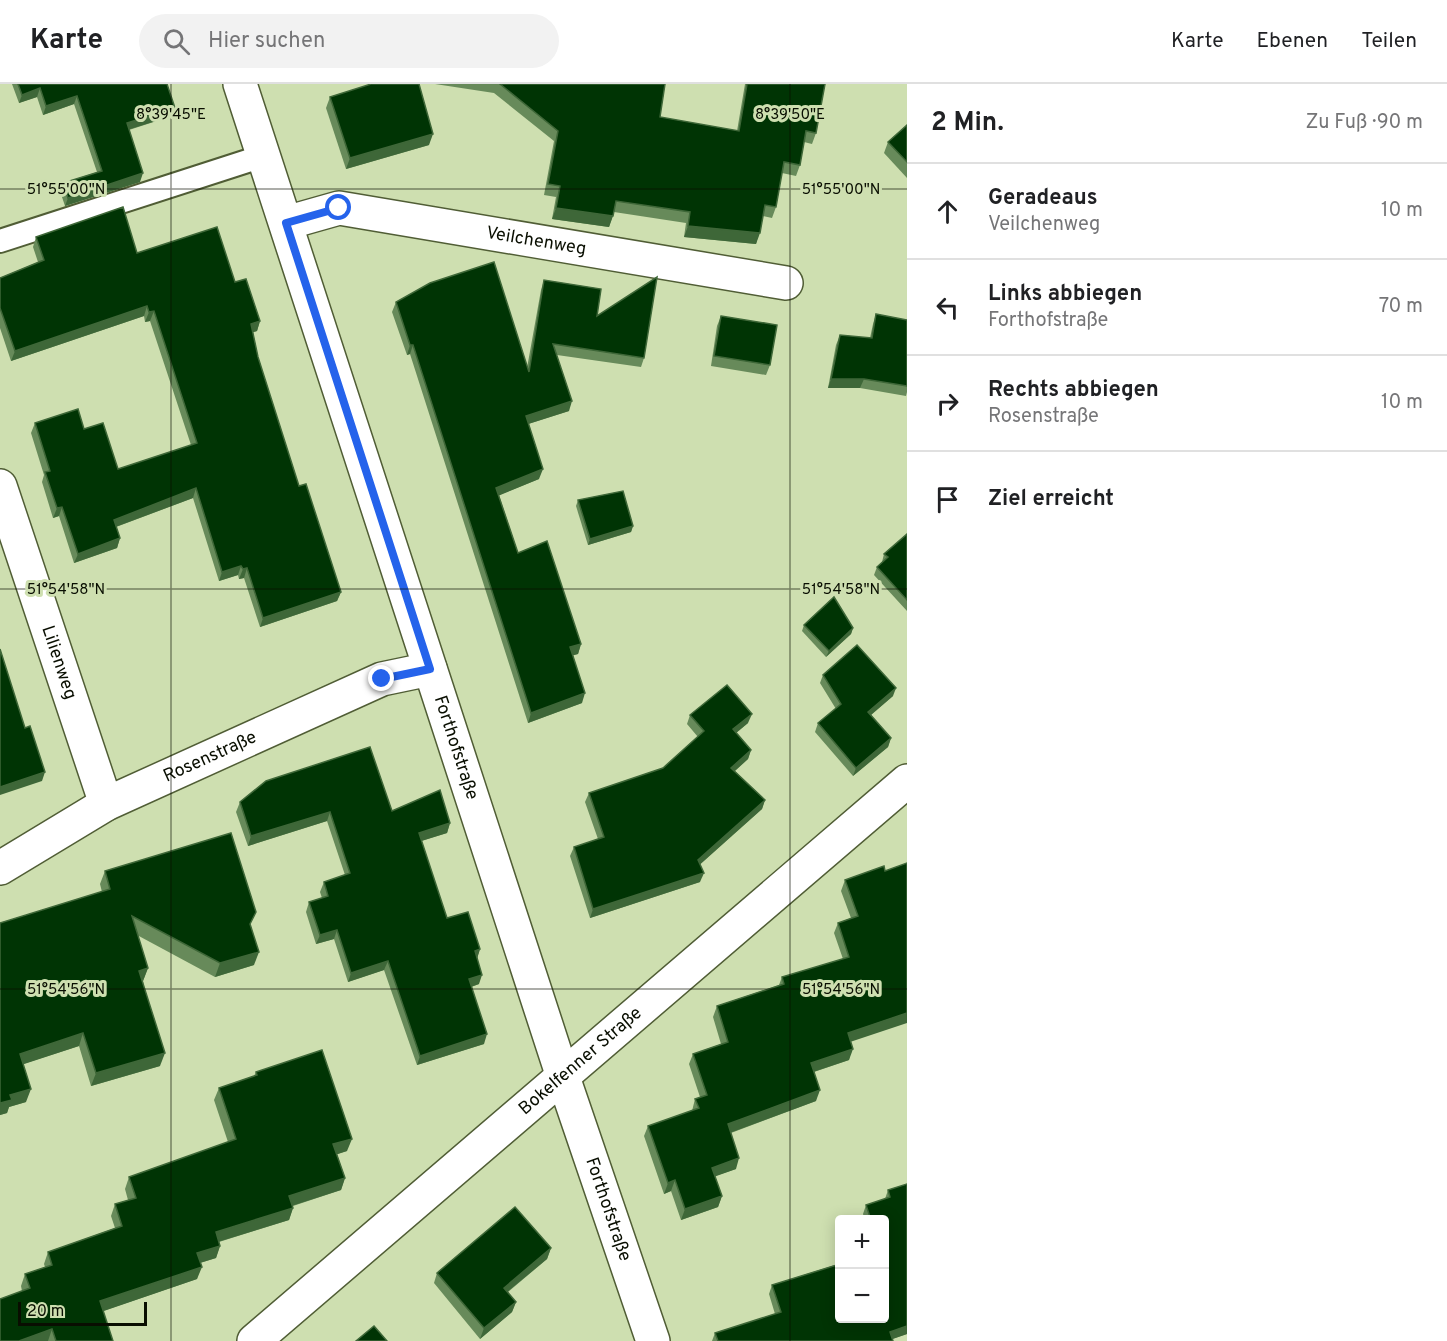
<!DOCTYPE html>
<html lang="de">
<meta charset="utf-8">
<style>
:root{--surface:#fff;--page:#f2f2f2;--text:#202124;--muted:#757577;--line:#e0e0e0}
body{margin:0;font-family:Overpass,sans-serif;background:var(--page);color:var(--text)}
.controls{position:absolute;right:18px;bottom:18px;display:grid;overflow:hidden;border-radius:6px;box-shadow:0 3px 15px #0003}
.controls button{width:54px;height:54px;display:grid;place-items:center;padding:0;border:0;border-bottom:2px solid var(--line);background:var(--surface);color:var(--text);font:30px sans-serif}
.scale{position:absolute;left:18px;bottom:15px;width:129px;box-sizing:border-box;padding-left:6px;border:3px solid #090e01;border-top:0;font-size:16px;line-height:21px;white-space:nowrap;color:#090e01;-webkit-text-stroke:4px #cedfb0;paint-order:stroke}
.stop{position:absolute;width:18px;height:18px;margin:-14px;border:4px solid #2563eb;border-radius:50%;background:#fff}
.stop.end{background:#2563eb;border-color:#fff;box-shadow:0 2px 6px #0008}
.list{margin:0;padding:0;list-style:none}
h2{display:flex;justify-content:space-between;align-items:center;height:78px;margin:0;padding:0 24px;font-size:26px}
h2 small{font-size:20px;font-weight:400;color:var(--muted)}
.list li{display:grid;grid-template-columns:39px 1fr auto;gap:18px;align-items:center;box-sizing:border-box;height:96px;padding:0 24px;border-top:2px solid var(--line)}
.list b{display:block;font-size:22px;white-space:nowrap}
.list p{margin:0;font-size:20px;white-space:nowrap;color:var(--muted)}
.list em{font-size:20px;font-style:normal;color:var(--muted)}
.icon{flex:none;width:33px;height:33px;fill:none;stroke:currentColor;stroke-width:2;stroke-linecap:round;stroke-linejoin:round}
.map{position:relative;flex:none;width:907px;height:1257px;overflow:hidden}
header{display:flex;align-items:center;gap:36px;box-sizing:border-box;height:84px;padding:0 30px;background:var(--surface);border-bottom:2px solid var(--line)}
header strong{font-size:28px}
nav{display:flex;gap:33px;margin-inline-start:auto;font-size:21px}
.search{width:420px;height:54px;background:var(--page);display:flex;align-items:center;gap:15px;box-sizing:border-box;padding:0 21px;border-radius:33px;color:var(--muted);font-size:22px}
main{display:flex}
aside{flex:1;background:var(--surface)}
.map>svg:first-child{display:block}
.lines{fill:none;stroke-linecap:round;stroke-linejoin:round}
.service-casing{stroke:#505d35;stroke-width:26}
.minor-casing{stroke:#505d35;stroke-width:36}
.service{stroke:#fff;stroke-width:22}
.minor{stroke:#fff;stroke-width:33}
.wall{fill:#678a5a}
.shaded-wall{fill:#3e6738}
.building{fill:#003404;stroke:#3e6738;stroke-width:1.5}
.route{stroke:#2563eb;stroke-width:8}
.ticks{fill:none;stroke:#090e01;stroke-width:1.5;stroke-opacity:0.45}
.labels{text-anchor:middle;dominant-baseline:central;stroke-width:6;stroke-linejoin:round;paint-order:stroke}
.street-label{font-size:18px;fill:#090e01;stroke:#cedfb0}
.ticks-label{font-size:15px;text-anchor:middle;fill:#090e01;stroke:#cedfb0;stroke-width:6;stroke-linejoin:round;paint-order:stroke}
</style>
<header>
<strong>Karte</strong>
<div class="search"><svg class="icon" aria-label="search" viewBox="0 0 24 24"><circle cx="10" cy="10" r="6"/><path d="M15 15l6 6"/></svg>Hier suchen</div>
<nav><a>Karte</a><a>Ebenen</a><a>Teilen</a></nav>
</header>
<main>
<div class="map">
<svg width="907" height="1257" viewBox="0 0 907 1257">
<rect width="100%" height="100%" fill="#cedfb0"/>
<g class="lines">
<defs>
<polyline id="service" points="0,157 263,72"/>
<g id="minor">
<path id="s1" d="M240 0 562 990 653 1257"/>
<path id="s2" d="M286 139 339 124 786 199"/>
<path id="s3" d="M0 402 106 720"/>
<path id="s4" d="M0 784 106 720 382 595 430 585"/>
<path id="s5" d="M254 1257 907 697"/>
</g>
</defs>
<use href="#service" class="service-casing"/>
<use href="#minor" class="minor-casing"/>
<use href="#service" class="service"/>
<use href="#minor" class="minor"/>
</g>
<g class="wall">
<polygon points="12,0 167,0 172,32 129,46 140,98 65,122 60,107 63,99 97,88 74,20 43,31 37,13 19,19"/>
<polygon points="435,0 665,0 660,33 737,47 745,0 825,0 816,49 812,60 804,58 800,81 796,92 782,89 776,123 772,134 763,132 756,160 684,153 686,139 614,128 609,143 552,135 556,113 544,111 554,57 494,9"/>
<polygon points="330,13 429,61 346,85 326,24"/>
<polygon points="907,41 907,94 884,69 888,58"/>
<polygon points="36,153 137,169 235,198 260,237 257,247 253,248 258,273 299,402 341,508 337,517 260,543 244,494 239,495 238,491 219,497 193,414 116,443 120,454 117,464 74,479 59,432 53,434 42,398 44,391 31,349 35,339 84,345 118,385 191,361 150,237 145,238 144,232 11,277 0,244 0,194 38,178 33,163"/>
<polygon points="544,196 597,232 644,274 641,283 557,271 569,327 528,340 539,395 499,411 518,469 581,560 578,570 573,571 582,619 528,639 410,270 407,271 392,228 396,218 527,284 541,206"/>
<polygon points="876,230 907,236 907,308 906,312 860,304 828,304 836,261 840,251 870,254 873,240"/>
<polygon points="721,232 770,281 766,291 711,282 717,242"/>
<polygon points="578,416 633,442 631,448 588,461 576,422"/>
<polygon points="907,450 907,527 874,491 877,483 882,478 884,470"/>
<polygon points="804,541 853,544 851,550 826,573 802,547"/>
<polygon points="823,591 893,612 871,631 891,654 888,663 853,692 815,648 818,639 836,625 820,599"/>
<polygon points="690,631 748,639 736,649 751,666 748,675 735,687 765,716 762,725 700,780 700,798 590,834 570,772 574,763 598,755 585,718 589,709 663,684 698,653 687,640"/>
<polygon points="240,718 392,727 450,739 447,749 421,757 447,834 480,865 477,874 479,900 471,903 484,960 417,981 384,886 348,898 334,855 316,860 306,828 309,818 322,814 320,808 324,798 345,791 327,737 248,762 236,728"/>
<polygon points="884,782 851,957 849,976 814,988 816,1017 731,1049 736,1085 715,1092 722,1112 718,1123 681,1136 671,1107 664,1110 644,1052 648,1042 692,1027 695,1015 700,1013 689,980 693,970 721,960 713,933 717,922 779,901 782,893 843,875 834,849 838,839 851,834 841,807 845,796"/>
<polygon points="105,787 251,842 254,881 215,893 137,851 148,884 143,897 160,982 91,1002 79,962 23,980 26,1018 9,1023 7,1029 0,1031 0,839 102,808 100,800"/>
<polygon points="256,988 347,1067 337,1070 345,1094 341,1106 293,1122 293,1124 289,1136 219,1158 220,1162 216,1174 200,1179 197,1195 103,1227 113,1257 0,1257 22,1207 21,1202 25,1190 45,1183 44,1180 48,1168 115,1144 111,1132 115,1120 128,1116 125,1105 129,1093 228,1058 214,1016 219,1004 254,992"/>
<polygon points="907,1100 907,1250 892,1255 893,1257 712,1257 715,1249 775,1230 769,1210 772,1201 838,1180 836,1175 839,1166 840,1234 885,1234 885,1136 865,1136 863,1130 866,1121 885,1115 888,1106"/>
<polygon points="551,1164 547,1175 508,1208 516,1218 512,1228 480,1255 434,1199 437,1189"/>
</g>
<g class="shaded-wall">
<polygon points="40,4 37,13 19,19 22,11"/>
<polygon points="77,12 74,20 43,31 46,22"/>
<polygon points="175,24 172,32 124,47 127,39"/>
<polygon points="433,50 429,61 346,85 350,74"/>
<polygon points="143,89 140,98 65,122 68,114"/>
<polygon points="556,124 613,132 609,143 552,135"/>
<polygon points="688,142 760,149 756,160 684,153"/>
<polygon points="147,222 144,232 11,277 15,267"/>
<polygon points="154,227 150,237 145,238 149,228"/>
<polygon points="260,237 257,247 248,250 251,240"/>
<polygon points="410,261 413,261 410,270 407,271"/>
<polygon points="831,295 864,295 860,304 828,304"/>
<polygon points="572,317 569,327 522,342 526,332"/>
<polygon points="543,385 539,395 493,414 496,404"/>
<polygon points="196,404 193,414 110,445 114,436"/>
<polygon points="62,423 59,432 53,434 57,424"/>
<polygon points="633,442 631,448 588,461 590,455"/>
<polygon points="120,454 117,464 74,479 78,470"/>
<polygon points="241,482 238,491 219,497 222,488"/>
<polygon points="247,484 244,494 239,495 243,485"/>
<polygon points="341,508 337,517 260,543 263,534"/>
<polygon points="853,544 851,550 826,573 829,567"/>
<polygon points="581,560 578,570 567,573 570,563"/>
<polygon points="896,604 893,612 865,636 868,628"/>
<polygon points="585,609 582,619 528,639 531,629"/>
<polygon points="752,630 748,639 730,654 733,645"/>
<polygon points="891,654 888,663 853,692 856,684"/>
<polygon points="751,666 748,675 728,693 731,684"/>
<polygon points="45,688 42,697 0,711 0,703"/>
<polygon points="765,716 762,725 695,785 698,776"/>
<polygon points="330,728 327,737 248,762 251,752"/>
<polygon points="450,739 447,749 415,759 419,749"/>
<polygon points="704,789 700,798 590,834 593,825"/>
<polygon points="337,846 334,855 316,860 320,851"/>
<polygon points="480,865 477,875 475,867"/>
<polygon points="259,868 254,881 215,893 220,879"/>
<polygon points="388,877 384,886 348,898 351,889"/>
<polygon points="148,884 143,897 139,887"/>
<polygon points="482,891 479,900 465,905 469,895"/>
<polygon points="907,929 907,939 844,960 848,949"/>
<polygon points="83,949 79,962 15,983 20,970"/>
<polygon points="487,950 484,960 417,981 420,972"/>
<polygon points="853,965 849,976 807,990 811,979"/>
<polygon points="165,969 160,982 91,1002 96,989"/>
<polygon points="31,1005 26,1018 9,1023 7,1029 0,1031 0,1019 10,1011"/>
<polygon points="820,1006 816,1017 724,1051 728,1040"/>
<polygon points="352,1055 347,1067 329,1073 333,1060"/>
<polygon points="739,1074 736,1085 708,1095 712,1084"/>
<polygon points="345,1094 341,1106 285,1124 289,1112"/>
<polygon points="675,1096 671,1107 664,1110 668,1099"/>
<polygon points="722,1112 718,1123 681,1136 685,1125"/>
<polygon points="293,1124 289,1136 211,1160 216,1148"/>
<polygon points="220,1162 216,1174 193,1181 197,1169"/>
<polygon points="551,1164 547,1175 500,1214 504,1204"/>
<polygon points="202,1183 197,1195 95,1230 100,1217"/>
<polygon points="516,1218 512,1228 480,1255 484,1244"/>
<polygon points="907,1242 907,1250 887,1257 890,1248"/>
<polygon points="52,1245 48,1257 19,1257"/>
</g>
<g class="building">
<polygon points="18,0 167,0 175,24 127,39 143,89 68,114 63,99 102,87 77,12 46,22 40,4 22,11"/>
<polygon points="371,0 419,0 433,50 350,74 330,13"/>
<polygon points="500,0 665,0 660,33 739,47 747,0 825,0 816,49 806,47 800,81 784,78 776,123 765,121 760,149 688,142 690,128 616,117 613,132 556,124 560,102 548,100 558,47"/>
<polygon points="907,41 907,78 888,58"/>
<polygon points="123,123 137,169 217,143 235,198 246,195 260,237 251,240 258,273 299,402 306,400 341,508 263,534 247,484 243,485 241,482 222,488 196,404 114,436 120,454 78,470 62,423 57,424 45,388 50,387 35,339 78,325 84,345 103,339 118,385 197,359 154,227 149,228 147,222 15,267 0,224 0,194 44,176 36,153"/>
<polygon points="494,178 529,288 544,196 601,205 597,232 657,193 644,274 553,260 572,317 526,332 543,385 496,404 518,469 547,457 581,560 570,563 585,609 531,629 413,261 410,261 396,218 430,199"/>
<polygon points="876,230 907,236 907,302 864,295 831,295 840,251 872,254"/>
<polygon points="721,232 777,241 770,281 714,272"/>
<polygon points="623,407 633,442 590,455 578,416"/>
<polygon points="907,450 907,516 877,483 888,473 884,470"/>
<polygon points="834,513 853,544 829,567 804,541"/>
<polygon points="857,561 896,604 868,628 891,654 856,684 818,639 841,620 823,591"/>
<polygon points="0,565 25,644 30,642 45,688 0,703"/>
<polygon points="727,601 752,630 733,645 751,666 731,684 765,716 698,776 704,789 593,825 574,763 604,753 589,709 663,684 704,647 690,631"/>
<polygon points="370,663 392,727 440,706 450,739 419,749 447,834 468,828 480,865 475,867 482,891 469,895 487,950 420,972 388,877 351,889 337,846 320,851 309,818 328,812 324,798 350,789 330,728 251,752 240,718 266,697"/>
<polygon points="231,749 256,828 250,840 259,868 220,879 132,832 148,884 139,887 165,969 96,989 83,949 20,970 31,1005 10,1011 12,1016 0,1019 0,839 110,805 105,787"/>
<polygon points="907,779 907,929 848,949 853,965 811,979 820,1006 728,1040 739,1074 712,1084 722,1112 685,1125 675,1096 668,1099 648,1042 699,1024 695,1015 707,1011 693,970 728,958 717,922 784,900 782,893 849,873 838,839 858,832 845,796 884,782 885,787"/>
<polygon points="322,966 352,1055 333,1060 345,1094 289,1112 293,1124 216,1148 220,1162 197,1169 202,1183 100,1217 113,1257 56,1257 52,1245 19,1257 0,1257 0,1215 30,1204 25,1190 52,1181 48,1168 122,1142 115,1120 136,1114 129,1093 236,1055 219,1004 257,991 256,988"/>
<polygon points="907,1100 907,1242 890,1248 893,1257 718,1257 715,1249 781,1228 772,1201 840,1180 840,1234 885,1234 885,1136 871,1136 866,1121 890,1113 888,1106"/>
<polygon points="515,1123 551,1164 504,1204 516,1218 484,1244 437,1189"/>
<polygon points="374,1242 387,1257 356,1257"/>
</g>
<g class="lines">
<polyline class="route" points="339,124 286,139 430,585 382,595"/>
</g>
<path class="ticks" d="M171 0V1257M790 0V1257M0 105H907M0 505H907M0 905H907"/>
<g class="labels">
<g class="street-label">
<text stroke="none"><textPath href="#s2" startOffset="255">Veilchenweg</textPath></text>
<text stroke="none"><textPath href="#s3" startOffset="186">Lilienweg</textPath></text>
<text stroke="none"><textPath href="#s1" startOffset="698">Forthofstraße</textPath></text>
<text stroke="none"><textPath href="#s4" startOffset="238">Rosenstraße</textPath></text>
<text stroke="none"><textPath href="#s5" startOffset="430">Bokelfenner Straße</textPath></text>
<text stroke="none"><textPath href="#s1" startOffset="1184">Forthofstraße</textPath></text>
</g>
</g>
<g class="ticks-label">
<text x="171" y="35">8°39'45"E</text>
<text x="790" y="35">8°39'50"E</text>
<text x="66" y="110">51°55'00"N</text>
<text x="841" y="110">51°55'00"N</text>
<text x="66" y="510">51°54'58"N</text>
<text x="841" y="510">51°54'58"N</text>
<text x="66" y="910">51°54'56"N</text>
<text x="841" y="910">51°54'56"N</text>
</g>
</svg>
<div class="controls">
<button>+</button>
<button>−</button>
</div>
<div class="scale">20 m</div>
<div class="stop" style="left:339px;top:124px"></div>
<div class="stop end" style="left:382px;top:595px"></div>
</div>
<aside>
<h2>2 Min.<small>Zu Fuß · 90 m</small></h2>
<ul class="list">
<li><svg class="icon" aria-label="ahead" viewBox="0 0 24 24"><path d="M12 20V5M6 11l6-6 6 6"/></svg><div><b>Geradeaus</b><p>Veilchenweg</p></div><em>10 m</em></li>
<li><svg class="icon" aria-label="left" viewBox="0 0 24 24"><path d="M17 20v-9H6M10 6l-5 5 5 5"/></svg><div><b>Links abbiegen</b><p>Forthofstraße</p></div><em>70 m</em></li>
<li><svg class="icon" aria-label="right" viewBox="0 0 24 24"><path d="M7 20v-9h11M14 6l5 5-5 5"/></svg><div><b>Rechts abbiegen</b><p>Rosenstraße</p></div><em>10 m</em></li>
<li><svg class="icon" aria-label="arrive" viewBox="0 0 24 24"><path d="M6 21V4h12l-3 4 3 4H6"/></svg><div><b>Ziel erreicht</b></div></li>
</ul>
</aside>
</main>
